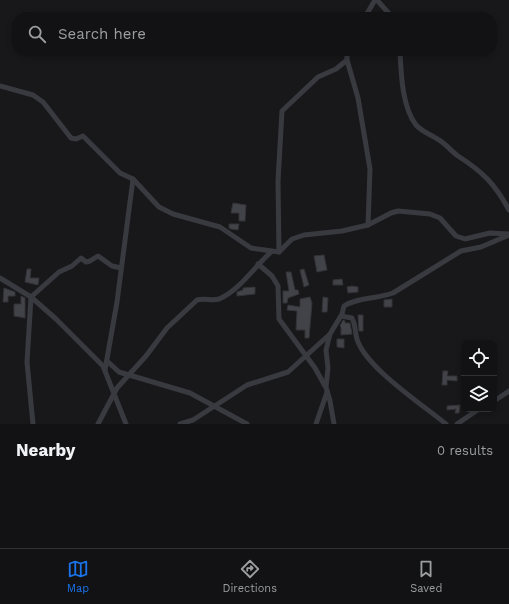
<!DOCTYPE html>
<style>
:root{--surface:#121214;--page:#1b1b1d;--text:#f1f3f6;--muted:#9c9ea0;--line:#313234;--accent:#1a73e8}
body{margin:0;font-family:"Work Sans",sans-serif;background:var(--page);color:var(--text)}
.controls{position:absolute;right:12px;bottom:12px;display:grid;overflow:hidden;border-radius:8px;box-shadow:0 2px 6px #0003}
.controls button{width:36px;height:36px;display:grid;place-items:center;padding:0;border:0;border-bottom:1px solid var(--line);background:var(--surface);color:var(--text);font:20px sans-serif}
.list{margin:0;padding:0;list-style:none}
h2{display:flex;justify-content:space-between;align-items:center;height:52px;margin:0;padding:0 16px;font-size:17px}
h2 small{font-size:13px;font-weight:400;color:var(--muted)}
.icon{flex:none;width:22px;height:22px;fill:none;stroke:currentColor;stroke-width:2;stroke-linecap:round;stroke-linejoin:round}
.map{position:relative;flex:none;width:509px;height:424px;overflow:hidden}
.search{position:absolute;background:var(--surface);box-shadow:0 2px 6px #0003;left:12px;right:12px;top:12px;height:44px;display:flex;align-items:center;gap:10px;box-sizing:border-box;padding:0 14px;border-radius:16px;color:var(--muted);font-size:15px}
.sheet{height:124px;background:var(--surface)}
nav{display:flex;justify-content:space-around;align-items:center;box-sizing:border-box;height:56px;border-top:1px solid var(--line);background:var(--surface);font-size:11px;color:var(--muted)}
nav a{display:grid;justify-items:center;gap:2px}
nav .on{color:var(--accent)}
.map>svg:first-child{display:block}
.building{fill:#424348;stroke:#323237}
.lines{fill:none;stroke-linecap:round;stroke-linejoin:round}
.street{stroke:#393a40;stroke-width:5}
</style>
<div class="map">
<svg width="509" height="424" viewBox="0 0 509 424">
<rect width="100%" height="100%" fill="#18181b"/>
<g class="building">
<polygon points="233,203 246,205 245,221 239,221 239,213 231,213"/>
<polygon points="229,224 239,224 238,230 231,229 229,228"/>
<polygon points="324,255 327,270 317,272 314,256"/>
<polygon points="27,269 31,269 30,278 39,278 38,285 25,282"/>
<polygon points="304,269 309,285 304,287 300,270"/>
<polygon points="286,272 291,272 295,290 298,290 299,294 288,298 287,303 283,303 283,291 289,291"/>
<polygon points="342,279 343,285 333,285 333,280"/>
<polygon points="352,286 358,287 358,292 348,293 347,287"/>
<polygon points="255,287 255,294 237,296 237,292 243,290 243,288"/>
<polygon points="4,288 15,292 15,296 8,296 8,302 3,302"/>
<polygon points="21,296 25,298 25,318 14,316 14,304 21,304"/>
<polygon points="310,297 312,303 309,338 305,338 305,330 296,330 297,311 287,310 288,305 300,307 300,299"/>
<polygon points="323,297 328,298 327,312 322,312"/>
<polygon points="392,299 392,307 384,307 384,300"/>
<polygon points="358,315 363,315 363,331 359,331"/>
<polygon points="343,320 345,321 345,323 350,323 352,334 341,335 341,327 340,326"/>
<polygon points="337,339 344,339 344,348 337,347"/>
<polygon points="443,371 448,371 447,376 457,376 457,381 447,380 447,385 442,385"/>
<polygon points="460,405 459,413 455,413 456,409 447,410 447,406"/>
</g>
<g class="lines">
<g class="street">
<polyline points="377,0 392,17"/>
<polyline points="365,17 375,0"/>
<polyline points="347,51 347,60 358,98 370,169 368,225"/>
<path d="M400 51C401 73 402 107 416 125 422 132 432 135 439 140 446 144 451 151 458 156 483 172 495 184 509 210"/>
<polyline points="0,86 33,95 43,102 71,138 76,139 83,136 120,173 133,179 159,207 173,214 220,227 251,248 279,252 292,239 304,235 342,231 368,225 391,213 398,211 430,214 440,218 456,236 465,239 490,233 509,234"/>
<polyline points="279,252 278,181 282,111 318,77 336,69 347,60"/>
<polyline points="258,264 272,276 278,286 279,319 315,368 325,386"/>
<polyline points="0,278 31,297 56,319 103,366 126,424"/>
<polyline points="31,297 27,362 33,424"/>
<polyline points="31,297 59,272 72,266 81,258 86,262 90,261 98,256 112,266 121,268"/>
<path d="M341 316 352 318C357 328 354 330 357 339 365 367 423 405 446 424"/>
<polyline points="107,361 119,372 190,393 247,424"/>
<polyline points="105,370 117,302 133,179"/>
<polyline points="494,401 509,391"/>
<path d="M98 424 117 388 146 356 167 328 197 300C204 298 212 301 219 299 240 290 254 267 271 252"/>
<polyline points="180,424 193,420 247,385 288,372 329,335"/>
<polyline points="316,424 327,392"/>
<path d="M334 424 330 401 326 387 328 368 326 350 330 334 342 314 344 306C358 297 377 299 393 293L461 251 481 247 509 235"/>
<polyline points="457,424 479,409"/>
</g>
</g>
</svg>
<div class="controls">
<button><svg class="icon" aria-label="locate" viewBox="0 0 24 24"><circle cx="12" cy="12" r="6"/><path d="M12 2v4M12 18v4M2 12h4M18 12h4"/></svg></button>
<button><svg class="icon" aria-label="layers" viewBox="0 0 24 24"><path d="M12 4l9 5-9 5-9-5zM3 14l9 5 9-5"/></svg></button>
</div>
<div class="search"><svg class="icon" aria-label="search" viewBox="0 0 24 24"><circle cx="10" cy="10" r="6"/><path d="M15 15l6 6"/></svg>Search here</div>
</div>
<section class="sheet">
<h2>Nearby<small>0 results</small></h2>
<ul class="list">
</ul>
</section>
<nav>
<a class="on"><svg class="icon" aria-label="map" viewBox="0 0 24 24"><path d="M3 6l6-2 6 2 6-2v14l-6 2-6-2-6 2zM9 4v14M15 6v14"/></svg>Map</a>
<a><svg class="icon" aria-label="directions" viewBox="0 0 24 24"><path d="M12 3l9 9-9 9-9-9zM9 14v-3h6M13 9l2 2-2 2"/></svg>Directions</a>
<a><svg class="icon" aria-label="saved" viewBox="0 0 24 24"><path d="M7 4h10v16l-5-4-5 4z"/></svg>Saved</a>
</nav>
